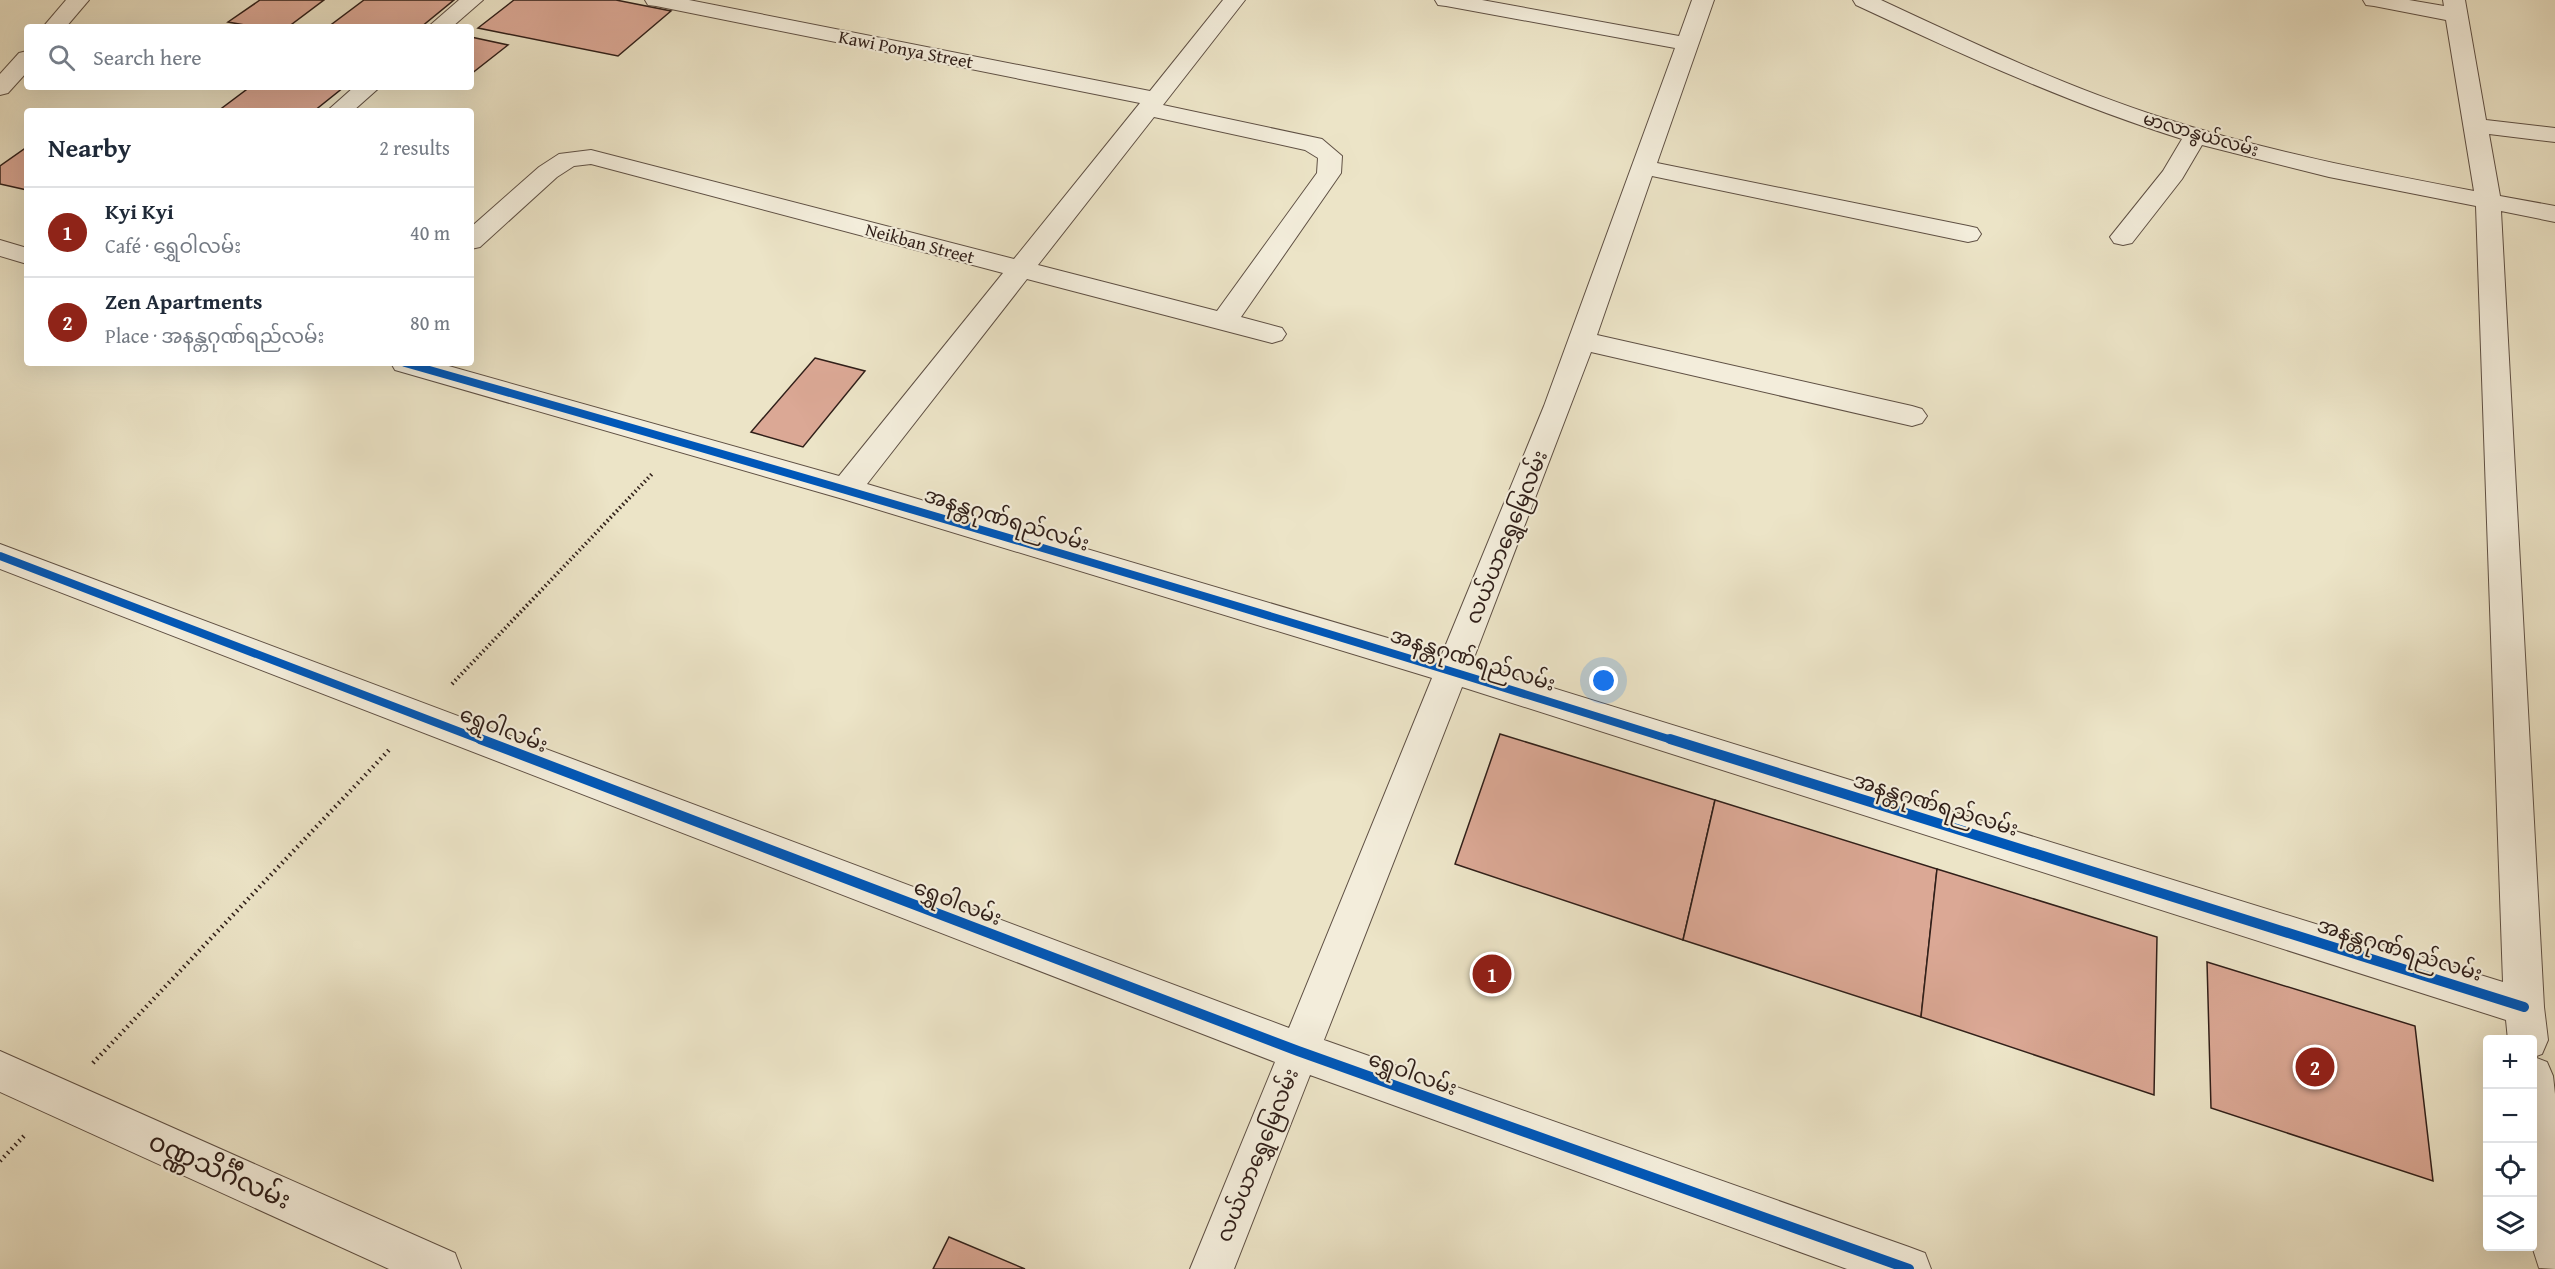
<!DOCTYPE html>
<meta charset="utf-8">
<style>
:root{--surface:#fff;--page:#f2f2f3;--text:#1f2937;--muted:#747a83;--line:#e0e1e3;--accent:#8f2418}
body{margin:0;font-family:"Gentium Book Plus","Noto Sans Myanmar",serif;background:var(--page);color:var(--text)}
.controls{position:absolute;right:18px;bottom:18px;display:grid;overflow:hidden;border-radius:6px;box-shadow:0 6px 24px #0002}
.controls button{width:54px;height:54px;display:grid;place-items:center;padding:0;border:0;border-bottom:2px solid var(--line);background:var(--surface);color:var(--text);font:30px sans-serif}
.you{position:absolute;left:1604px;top:681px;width:21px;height:21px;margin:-15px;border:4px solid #fff;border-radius:50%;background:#1a73e8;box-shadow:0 0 0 9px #1a73e833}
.badge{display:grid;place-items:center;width:39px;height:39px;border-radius:50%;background:var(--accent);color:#fff;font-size:20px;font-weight:700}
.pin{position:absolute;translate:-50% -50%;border:3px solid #fff;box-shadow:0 2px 6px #0006}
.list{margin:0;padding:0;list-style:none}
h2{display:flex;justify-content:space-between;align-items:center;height:78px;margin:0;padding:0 24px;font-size:26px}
h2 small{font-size:20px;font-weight:400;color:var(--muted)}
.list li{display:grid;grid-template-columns:39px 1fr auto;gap:18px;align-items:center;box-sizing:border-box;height:90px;padding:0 24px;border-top:2px solid var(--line)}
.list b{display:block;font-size:22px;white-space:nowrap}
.list p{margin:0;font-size:20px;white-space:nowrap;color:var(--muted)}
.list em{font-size:20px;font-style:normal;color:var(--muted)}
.icon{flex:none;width:33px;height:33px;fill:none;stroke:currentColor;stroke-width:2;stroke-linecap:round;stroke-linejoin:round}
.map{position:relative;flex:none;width:2555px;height:1269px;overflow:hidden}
.search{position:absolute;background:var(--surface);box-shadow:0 6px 24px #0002;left:24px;top:24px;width:450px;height:66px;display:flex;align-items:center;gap:15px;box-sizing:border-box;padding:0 21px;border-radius:6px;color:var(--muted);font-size:22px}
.panel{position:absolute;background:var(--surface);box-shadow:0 6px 24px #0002;left:24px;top:108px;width:450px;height:258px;border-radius:6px}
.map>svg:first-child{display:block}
.building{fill:#dba895;stroke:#301f19;stroke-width:1.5}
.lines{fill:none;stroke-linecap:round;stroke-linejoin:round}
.minor-casing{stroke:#5f5044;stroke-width:2}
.path-far1{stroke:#301f19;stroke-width:4;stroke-dasharray:1.5 3;stroke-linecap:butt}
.path{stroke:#301f19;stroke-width:4.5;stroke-dasharray:1.5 4;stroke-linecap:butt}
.minor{fill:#f3eddb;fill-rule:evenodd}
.cycleway-far1-casing{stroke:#f3eddb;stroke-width:12}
.cycleway-casing{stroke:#f3eddb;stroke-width:14}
.cycleway-far1{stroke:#0057b8;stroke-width:8}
.cycleway{stroke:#0057b8;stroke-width:10}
.labels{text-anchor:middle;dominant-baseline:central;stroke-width:4.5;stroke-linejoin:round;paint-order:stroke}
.far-street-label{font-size:18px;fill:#301f19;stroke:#f3eddb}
.street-label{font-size:21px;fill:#301f19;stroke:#f3eddb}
.near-street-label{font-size:26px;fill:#301f19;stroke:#f3eddb}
</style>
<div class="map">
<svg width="2555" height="1269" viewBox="0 0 2555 1269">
<rect width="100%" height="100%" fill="#ece4c7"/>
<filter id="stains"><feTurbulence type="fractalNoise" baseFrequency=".00333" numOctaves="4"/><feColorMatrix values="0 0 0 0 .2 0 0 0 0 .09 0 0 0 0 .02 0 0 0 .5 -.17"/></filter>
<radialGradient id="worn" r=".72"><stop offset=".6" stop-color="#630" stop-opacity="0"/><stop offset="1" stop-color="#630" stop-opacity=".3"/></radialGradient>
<g class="building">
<polygon points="260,0 324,0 288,27 256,27 228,22"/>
<polygon points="364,0 454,0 421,27 328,27"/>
<polygon points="514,0 616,0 671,11 618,56 478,28"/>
<polygon points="471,37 508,45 471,74"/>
<polygon points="250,87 344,87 314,111 218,111"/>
<polygon points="27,147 27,190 0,184 0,166"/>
<polygon points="815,358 865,371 803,447 751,432"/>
<polygon points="1500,734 1715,800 1683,940 1455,864"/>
<polygon points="1715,800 1937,869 1921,1017 1683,940"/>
<polygon points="1937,869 2157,937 2154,1095 1921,1017"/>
<polygon points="2207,962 2415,1026 2433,1181 2211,1108"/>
<polygon points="949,1237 1025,1269 933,1269"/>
</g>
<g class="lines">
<defs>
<g id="minor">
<polygon points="66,0 89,0 66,27 43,27"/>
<polygon points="459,0 483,0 452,27 428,27"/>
<path d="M645 0H689L1150 91 1223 0H1245L1163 105 1322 139 1342 156 1341 173 1241 317 1282 328 1286 334 1282 340 1272 343 1027 279 867 484 1442 654 1544 406 1675 48 1446 6 1438 5 1435 0H1482L1679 36 1692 0H1714L1657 163 1968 226 1977 228 1981 234 1977 240 1968 242 1652 176 1597 335 1912 406 1922 409 1927 416 1922 423 1912 426 1591 352 1472 663 2503 982 2476 206 2329 177 2202 145 2182 179 2132 243 2123 245 2114 243 2110 237 2163 171 2182 139C2070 104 1963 55 1856 5L1853 0H1881C1973 43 2066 87 2163 118 2265 151 2369 171 2474 191L2446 20 2374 6 2366 5 2363 0H2409L2444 6 2443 0H2465L2486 120 2555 128V142L2489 134 2500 196 2555 206V222L2501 211 2544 1007 2548 1040 2542 1054 2534 1057 2547 1062 2553 1076 2555 1094V1269L2539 1268 2532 1246V1040H2508L2506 1020 1462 687 1324 1040 1909 1247 1925 1253 1931 1269H1847L1310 1075 1234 1269H1190L1275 1062 0 569V544L1289 1028 1432 678 843 499 395 370 391 363H438L839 476 1003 273 591 164 574 166 557 177 480 247 471 249V227L539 167 559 154 591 150 1014 259 1140 103 656 6 648 5ZM1154 117 1305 150 1318 158 1317 173 1217 311 1038 265Z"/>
<polygon points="27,51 27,72 8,93 0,95 0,74 19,53"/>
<polygon points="354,87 380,87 353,111 327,111"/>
<polygon points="0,240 27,248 27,264 0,256"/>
<polygon points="0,1051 455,1253 461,1269 389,1269 0,1092"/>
</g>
</defs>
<use href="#minor" class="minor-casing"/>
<polyline class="path-far1" points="452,684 652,474"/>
<g class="path">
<polyline points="93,1063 389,750"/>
<polyline points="0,1161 24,1136"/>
</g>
<use href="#minor" class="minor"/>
<defs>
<g id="cycleway-far1">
<path d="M405 363C830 484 1253 608 1675 741"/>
<polyline points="0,556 484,741"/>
</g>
<g id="cycleway">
<polyline points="480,739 1298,1051 1909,1269"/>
<polyline points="1670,739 2524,1007"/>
</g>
</defs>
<use href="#cycleway-far1" class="cycleway-far1-casing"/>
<use href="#cycleway" class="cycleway-casing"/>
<use href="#cycleway-far1" class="cycleway-far1"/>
<use href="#cycleway" class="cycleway"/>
</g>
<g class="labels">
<g class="far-street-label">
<text transform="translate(906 49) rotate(11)">Kawi Ponya Street</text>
<text transform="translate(2201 134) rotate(16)">မာလာနွယ်လမ်း</text>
<text transform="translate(920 243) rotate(15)">Neikban Street</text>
</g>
<g class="street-label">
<text transform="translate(1007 519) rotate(17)">အနန္တဂုဏ်ရည်လမ်း</text>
<text transform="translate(1506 537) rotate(-68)">လယ်ယာရွှေမြေလမ်း</text>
<text transform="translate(1473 659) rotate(17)">အနန္တဂုဏ်ရည်လမ်း</text>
<text transform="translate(504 729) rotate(21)">ရွှေဝါလမ်း</text>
<text transform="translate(1936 804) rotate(17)">အနန္တဂုဏ်ရည်လမ်း</text>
<text transform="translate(958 902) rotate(21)">ရွှေဝါလမ်း</text>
<text transform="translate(2400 949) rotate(17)">အနန္တဂုဏ်ရည်လမ်း</text>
<text transform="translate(1413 1073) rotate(20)">ရွှေဝါလမ်း</text>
<text transform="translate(1257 1155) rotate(-68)">လယ်ယာရွှေမြေလမ်း</text>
</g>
<g class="near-street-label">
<text transform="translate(220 1170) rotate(24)">၀ဏ္ဏသိင်္ဂီလမ်း</text>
</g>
</g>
<rect width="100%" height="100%" filter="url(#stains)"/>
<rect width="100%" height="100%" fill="url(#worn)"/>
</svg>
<div class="controls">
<button>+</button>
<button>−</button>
<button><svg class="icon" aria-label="locate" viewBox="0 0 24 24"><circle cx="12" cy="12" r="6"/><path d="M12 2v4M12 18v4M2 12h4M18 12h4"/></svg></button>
<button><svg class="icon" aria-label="layers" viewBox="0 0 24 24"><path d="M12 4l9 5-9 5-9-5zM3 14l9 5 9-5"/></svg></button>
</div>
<div class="you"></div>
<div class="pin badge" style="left:1492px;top:974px">1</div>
<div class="pin badge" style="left:2315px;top:1067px">2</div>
<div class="search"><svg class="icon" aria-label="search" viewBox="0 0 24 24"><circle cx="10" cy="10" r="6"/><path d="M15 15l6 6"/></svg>Search here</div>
<section class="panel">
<h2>Nearby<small>2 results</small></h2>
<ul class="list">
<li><span class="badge">1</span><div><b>Kyi Kyi</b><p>Café · ရွှေဝါလမ်း</p></div><em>40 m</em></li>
<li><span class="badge">2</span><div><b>Zen Apartments</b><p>Place · အနန္တဂုဏ်ရည်လမ်း</p></div><em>80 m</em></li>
</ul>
</section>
</div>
